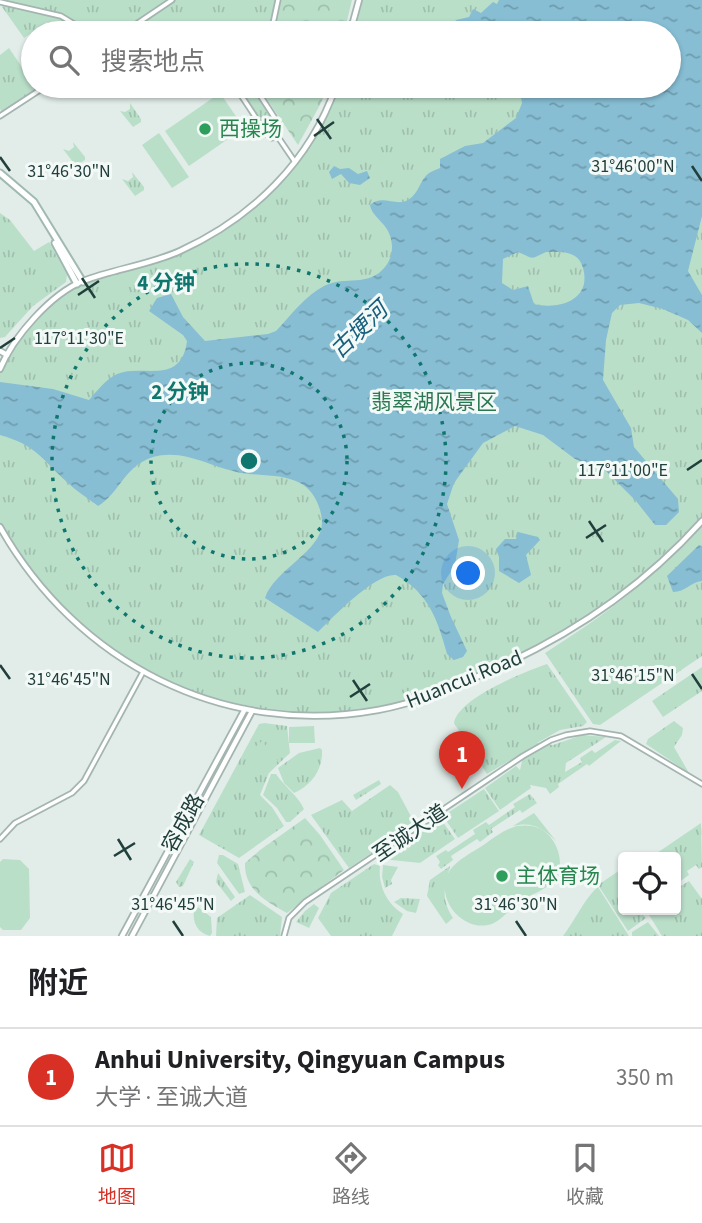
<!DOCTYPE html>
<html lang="zh">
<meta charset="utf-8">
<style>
:root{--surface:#fff;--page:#f2f2f2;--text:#202124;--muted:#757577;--line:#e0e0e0;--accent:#d93025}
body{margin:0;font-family:"Source Sans 3","Noto Sans SC",sans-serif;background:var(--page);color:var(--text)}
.controls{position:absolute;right:21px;bottom:21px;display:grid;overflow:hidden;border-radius:7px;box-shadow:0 2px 5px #0004}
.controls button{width:63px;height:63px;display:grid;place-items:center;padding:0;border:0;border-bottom:2px solid var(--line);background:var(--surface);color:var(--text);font:35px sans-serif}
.you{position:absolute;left:469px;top:574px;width:24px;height:24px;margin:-18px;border:5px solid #fff;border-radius:50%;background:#1a73e8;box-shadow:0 0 0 10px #1a73e833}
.badge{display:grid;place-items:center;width:46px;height:46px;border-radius:50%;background:var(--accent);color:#fff;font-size:23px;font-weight:700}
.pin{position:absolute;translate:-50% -58px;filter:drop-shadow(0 2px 4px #0008)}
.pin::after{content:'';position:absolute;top:37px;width:24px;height:21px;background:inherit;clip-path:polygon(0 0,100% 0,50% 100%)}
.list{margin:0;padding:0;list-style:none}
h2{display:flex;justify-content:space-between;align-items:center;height:91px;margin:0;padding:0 28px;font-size:30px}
h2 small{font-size:23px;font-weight:400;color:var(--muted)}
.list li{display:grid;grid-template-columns:46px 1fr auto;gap:21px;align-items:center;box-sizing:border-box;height:98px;padding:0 28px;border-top:2px solid var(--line)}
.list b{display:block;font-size:26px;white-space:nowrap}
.list p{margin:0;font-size:23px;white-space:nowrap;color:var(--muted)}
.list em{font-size:23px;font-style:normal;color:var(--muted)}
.icon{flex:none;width:38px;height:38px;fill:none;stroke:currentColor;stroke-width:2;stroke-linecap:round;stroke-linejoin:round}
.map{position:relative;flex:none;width:702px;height:936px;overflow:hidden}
.search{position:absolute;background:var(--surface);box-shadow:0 2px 5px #0004;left:21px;right:21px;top:21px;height:77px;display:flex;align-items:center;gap:18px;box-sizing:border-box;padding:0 24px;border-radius:38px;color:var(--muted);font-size:26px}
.sheet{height:189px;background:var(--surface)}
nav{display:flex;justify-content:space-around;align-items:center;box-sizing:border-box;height:98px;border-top:2px solid var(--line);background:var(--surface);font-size:19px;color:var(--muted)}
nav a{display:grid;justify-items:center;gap:4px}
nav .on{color:var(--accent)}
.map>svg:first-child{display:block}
.grass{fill:url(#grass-tufts)}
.forest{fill:url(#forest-crowns)}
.garden{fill:#badfc9}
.water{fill:url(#water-ripples);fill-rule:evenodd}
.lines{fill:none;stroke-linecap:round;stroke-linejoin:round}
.minor-casing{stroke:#a4b5b1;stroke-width:7}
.tertiary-casing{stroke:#a4b5b1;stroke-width:8}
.secondary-casing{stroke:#a0b9b3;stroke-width:9}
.minor{stroke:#fff;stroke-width:3.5}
.tertiary{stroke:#fff;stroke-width:4.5}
.secondary{stroke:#fff;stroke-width:5}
.ticks{fill:none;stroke:#213f3b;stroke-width:2.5}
.ring{fill:none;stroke:#0f766e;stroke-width:3.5;stroke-dasharray:3.5 7}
.leisure-dot{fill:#2e9e5b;stroke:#f3f9f7;stroke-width:2.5}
.labels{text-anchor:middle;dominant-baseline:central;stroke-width:6;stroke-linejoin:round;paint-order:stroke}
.leisure-label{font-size:21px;fill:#27864d;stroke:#f3f9f7;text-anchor:start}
.park-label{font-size:21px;fill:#297852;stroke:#f3f9f7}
.street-label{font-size:21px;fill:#213f3b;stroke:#f3f9f7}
.water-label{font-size:23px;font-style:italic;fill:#185f7e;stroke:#f3f9f7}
.ticks-label{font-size:18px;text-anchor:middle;fill:#213f3b;stroke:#f3f9f7;stroke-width:6;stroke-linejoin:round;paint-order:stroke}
.centre{fill:#0f766e;stroke:#f3f9f7;stroke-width:3.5}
.ring-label{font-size:21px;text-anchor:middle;font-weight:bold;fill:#0f766e;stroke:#f3f9f7;stroke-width:6;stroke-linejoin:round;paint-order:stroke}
</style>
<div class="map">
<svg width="702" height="936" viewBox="0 0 702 936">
<defs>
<pattern id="grass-tufts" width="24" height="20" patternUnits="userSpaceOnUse" patternTransform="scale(1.75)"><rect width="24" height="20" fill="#badfc9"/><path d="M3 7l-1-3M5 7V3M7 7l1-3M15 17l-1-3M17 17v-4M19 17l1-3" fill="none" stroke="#a0c0ae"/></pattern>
<pattern id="forest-crowns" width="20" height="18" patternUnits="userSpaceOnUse" patternTransform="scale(1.75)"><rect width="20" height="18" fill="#badfc9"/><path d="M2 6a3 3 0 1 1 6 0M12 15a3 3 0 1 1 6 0" fill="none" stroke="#a0c0ae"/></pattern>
<pattern id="water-ripples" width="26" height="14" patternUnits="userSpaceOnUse" patternTransform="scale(1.75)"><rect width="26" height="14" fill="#87bed4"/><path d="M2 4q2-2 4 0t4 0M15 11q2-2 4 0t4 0" fill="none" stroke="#6e9cad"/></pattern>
</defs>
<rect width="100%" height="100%" fill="#e2ede9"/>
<g class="grass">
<polygon points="0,0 278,0 271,33 55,33 47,22 24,38 0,4"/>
<polygon points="359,0 702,0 702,521 629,590 537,650 411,702 343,714 267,713 196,695 130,664 66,615 35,580 0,527 0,369 2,363 31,322 64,291 83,282 178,252 238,219 296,163 320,121 336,86 669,86 669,33 350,33"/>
<polygon points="9,48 38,91 3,114 0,109 0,55"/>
<polygon points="236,86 250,86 277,125 276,131 271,134 268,132"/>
<polygon points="130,103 141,119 141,122 133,127 120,111 125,112 130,109"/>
<polygon points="73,142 85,157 85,160 76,166 63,149 69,151 74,147"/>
<polygon points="132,172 144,187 144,190 135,196 122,179 128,181 133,177"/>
<polygon points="0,213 10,220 34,251 49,242 67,275 66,282 33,306 5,337 0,338"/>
<path d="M702 526V656L600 725 593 724 545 653C608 613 651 580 702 526Z"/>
<path d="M547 664 587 722 583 726 560 730 537 743 553 745 582 735 606 737 566 763 565 772 582 762 580 758 592 750 595 753 615 740 621 741 589 766 587 764 558 784 559 787 550 794 546 788 530 785 531 788 500 810 485 788 516 766 520 770 524 752 487 774 454 723C458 698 524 672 547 664Z"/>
<polygon points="702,667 702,691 663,717 652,701"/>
<polygon points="674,721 683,728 682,735 674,747 689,773 646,744 648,739"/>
<polygon points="264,723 287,726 290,753 269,773 260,795 272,807 284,826 239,858 199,835 259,724"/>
<path d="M320 748 322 750C323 769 312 785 294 793L284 783 278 768 299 753Z"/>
<path d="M271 774H276C284 786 299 797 304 809L290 822H286L277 808 263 795Z"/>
<polygon points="379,780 381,784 356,800 353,795"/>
<polygon points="390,785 398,792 415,824 349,868 311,815 342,800 352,811"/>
<polygon points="484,789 499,811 458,838 443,816"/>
<polygon points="530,794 537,803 522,813 520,810 491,829 493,832 480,842 477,839 451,856 453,860 441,869 438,865 440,862 436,856 446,850 448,852 475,834 473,830 486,822 489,825 515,807 513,804"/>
<path d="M534 813 556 841C543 828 532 821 513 826Z"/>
<polygon points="440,818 455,839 420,863 382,859"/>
<polygon points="701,823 702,867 699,869 696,865 687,871 689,875 676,884 676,857 655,857 654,855"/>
<polygon points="219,855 223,855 238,864 245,892 239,894 217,863"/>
<polygon points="190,859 194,862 183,886 179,887 176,882"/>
<path d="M374 864 380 866C378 885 386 903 403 914L392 936H331L318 918 331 893Z"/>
<polygon points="383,865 398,867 391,880 392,884 385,888 382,877"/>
<path d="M450 866C445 888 440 897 453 918L446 924 427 896 430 880Z"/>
<polygon points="623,868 623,910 639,910 646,918 628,931 598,885"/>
<polygon points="218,873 235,897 231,901 216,882"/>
<polygon points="689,881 702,899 702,936 662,936 646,910 676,910 676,889"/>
<path d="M598 887 629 936H563C574 922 586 896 598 887Z"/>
<polygon points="250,895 282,917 280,936 216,936 217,918"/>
<polygon points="401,898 420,899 416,913 407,911 394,902"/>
<polygon points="314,904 319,908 309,928 296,922 305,911"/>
<path d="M198 907 211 917 212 933 210 936C198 933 192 923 194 910Z"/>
<polygon points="648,922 659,936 632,936 632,932"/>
</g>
<g class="forest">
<polygon points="278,0 352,0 344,33 271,33"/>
<polygon points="258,86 328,86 320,105 298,145"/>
<path d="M305 818 320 835 344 870 287 913C266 901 244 890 245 863L260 850Z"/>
</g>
<g class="garden">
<polygon points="220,93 244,128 189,166 165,131"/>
<polygon points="159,133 189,177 172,188 142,145"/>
<polygon points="314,726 315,743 289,743 289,727"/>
<polygon points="262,741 278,761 261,775 246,755"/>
<path d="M517 826C525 825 532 825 539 828 558 837 568 867 552 883 543 891 529 895 519 902 511 908 503 918 494 923 464 936 432 897 450 870 458 859 473 852 485 844 495 837 505 829 517 826Z"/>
<polygon points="3,859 20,860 29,869 30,918 21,930 3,930 0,927 0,862"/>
</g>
<g class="water">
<path d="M499 0H702V216L688 271 702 295V333L688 320 663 309 639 303 620 305 612 313 606 340 603 380 631 428 634 447 678 499 679 512 666 525H655L636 501 606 471 575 459 543 435 515 426 483 443 454 483 447 504 459 540 455 565 443 584 442 593 451 617 467 651 463 657 454 660 447 654C438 621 429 593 396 575 375 573 334 616 318 632L265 598C274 570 322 551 322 523 322 508 313 489 300 483 282 474 261 476 242 473 212 468 184 448 153 457 123 467 120 493 98 506 88 498 76 491 67 482 40 458 38 446 0 435V382L53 389 89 400C97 391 106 379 117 374 142 363 181 387 187 341L183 335 149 311 157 298 171 294 183 317 205 341 268 334 276 331C290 316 306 295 324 286 345 275 368 288 385 267 390 261 392 254 392 246 391 223 372 219 370 205 382 194 396 207 408 200 419 194 420 179 429 173 432 171 436 170 440 168V159L465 146 483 143 516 118 522 103 519 86H669V33H449L456 20 469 17 473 9 481 13 493 2 497 4ZM518 252C535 259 529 260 546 252 555 252 566 251 573 255 579 258 581 262 583 268 592 300 559 310 534 304L528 286 513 290 502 283 503 259Z"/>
<polygon points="334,166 340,169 349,168 358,174 367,171 370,178 360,185 349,183 341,174 332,179 329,172"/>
<polygon points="518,532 538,537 540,540 526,555 531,575 519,583 499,571 499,557 496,549 505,539 516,539"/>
<path d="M699 545 702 546V581C690 582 686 592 673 592L667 576Z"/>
</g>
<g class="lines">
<defs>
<g id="minor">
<polyline points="0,2 61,16 89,33"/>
<polyline points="123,33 172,0"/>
<polyline points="271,33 278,0"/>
<polyline points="149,86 180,90 208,86"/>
<polyline points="235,86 266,133 271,138 278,137 295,162"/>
<polyline points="254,86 280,126 278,137"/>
<polyline points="0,116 46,86"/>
<polyline points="0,839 15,823 72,793 84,781 143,672"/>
<polyline points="284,936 289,918 305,902 523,756 551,740 566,735 590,731 621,736 702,784"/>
</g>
<g id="tertiary">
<polyline points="350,33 359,0"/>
<polyline points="0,351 7,355"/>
<path d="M0 369C13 337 51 294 83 281 114 269 149 265 180 251 252 218 310 162 336 86"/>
<path d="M0 527C77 663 223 738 378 710 417 703 453 687 488 672 571 636 642 588 702 521"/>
<polyline points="122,936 245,709"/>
<polyline points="132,936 252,711"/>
</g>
<g id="secondary">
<polyline points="0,173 34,202 83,282"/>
<polyline points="55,243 77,284"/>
</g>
</defs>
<use href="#minor" class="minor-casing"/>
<use href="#tertiary" class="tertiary-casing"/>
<use href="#secondary" class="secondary-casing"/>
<use href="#minor" class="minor"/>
<use href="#tertiary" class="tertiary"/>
<use href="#secondary" class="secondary"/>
</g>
<path class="ticks" d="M317 119 331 139M314 136 334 122M0 157 10 171M692 166 702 181M82 278 95 298M78 295 99 281M0 348 15 338M687 470 702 460M589 521 603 542M586 538 606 525M0 665 10 679M692 674 702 689M353 680 367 701M350 697 370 684M118 839 131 860M114 856 135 843M173 921 183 936M516 921 526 936"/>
<g class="ring">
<circle cx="249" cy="461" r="98"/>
<circle cx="249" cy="461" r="197"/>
</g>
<g class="leisure-dot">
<circle cx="205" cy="129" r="7"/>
<circle cx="502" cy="876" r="7"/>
</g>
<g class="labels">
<g class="leisure-label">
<text x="219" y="129">西操场</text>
<text x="516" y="876">主体育场</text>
</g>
<g class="park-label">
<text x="434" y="402">翡翠湖风景区</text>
</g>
<g class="street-label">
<text transform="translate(464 679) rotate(-22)">Huancui Road</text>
<text transform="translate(183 823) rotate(-61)">容成路</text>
<text transform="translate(410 833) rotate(-34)">至诚大道</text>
</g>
<g class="water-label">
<text transform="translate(359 330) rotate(-44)">古埂河</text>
</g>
</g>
<g class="ticks-label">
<text x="633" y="172">31°46'00"N</text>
<text x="69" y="177">31°46'30"N</text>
<text x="79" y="344">117°11'30"E</text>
<text x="623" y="476">117°11'00"E</text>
<text x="633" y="681">31°46'15"N</text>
<text x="69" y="685">31°46'45"N</text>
<text x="173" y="910">31°46'45"N</text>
<text x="516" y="910">31°46'30"N</text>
</g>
<circle cx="249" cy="461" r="10" class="centre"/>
<g class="ring-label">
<text x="166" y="290">4 分钟</text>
<text x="180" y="399">2 分钟</text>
</g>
</svg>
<div class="controls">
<button><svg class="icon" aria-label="locate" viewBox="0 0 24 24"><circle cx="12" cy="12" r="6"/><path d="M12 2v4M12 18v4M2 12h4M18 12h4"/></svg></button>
</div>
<div class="you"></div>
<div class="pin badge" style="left:462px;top:789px">1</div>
<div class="search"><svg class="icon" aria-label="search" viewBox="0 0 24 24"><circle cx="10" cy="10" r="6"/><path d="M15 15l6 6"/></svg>搜索地点</div>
</div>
<section class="sheet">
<h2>附近<small></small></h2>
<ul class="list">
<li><span class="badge">1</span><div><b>Anhui University, Qingyuan Campus</b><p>大学 · 至诚大道</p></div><em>350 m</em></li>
</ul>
</section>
<nav>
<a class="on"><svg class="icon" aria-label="map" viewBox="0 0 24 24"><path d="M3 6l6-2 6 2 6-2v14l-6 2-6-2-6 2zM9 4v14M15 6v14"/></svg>地图</a>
<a><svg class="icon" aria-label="directions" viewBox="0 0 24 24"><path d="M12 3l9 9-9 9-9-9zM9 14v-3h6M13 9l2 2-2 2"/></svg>路线</a>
<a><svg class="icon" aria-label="saved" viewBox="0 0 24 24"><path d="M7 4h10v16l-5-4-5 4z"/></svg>收藏</a>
</nav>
